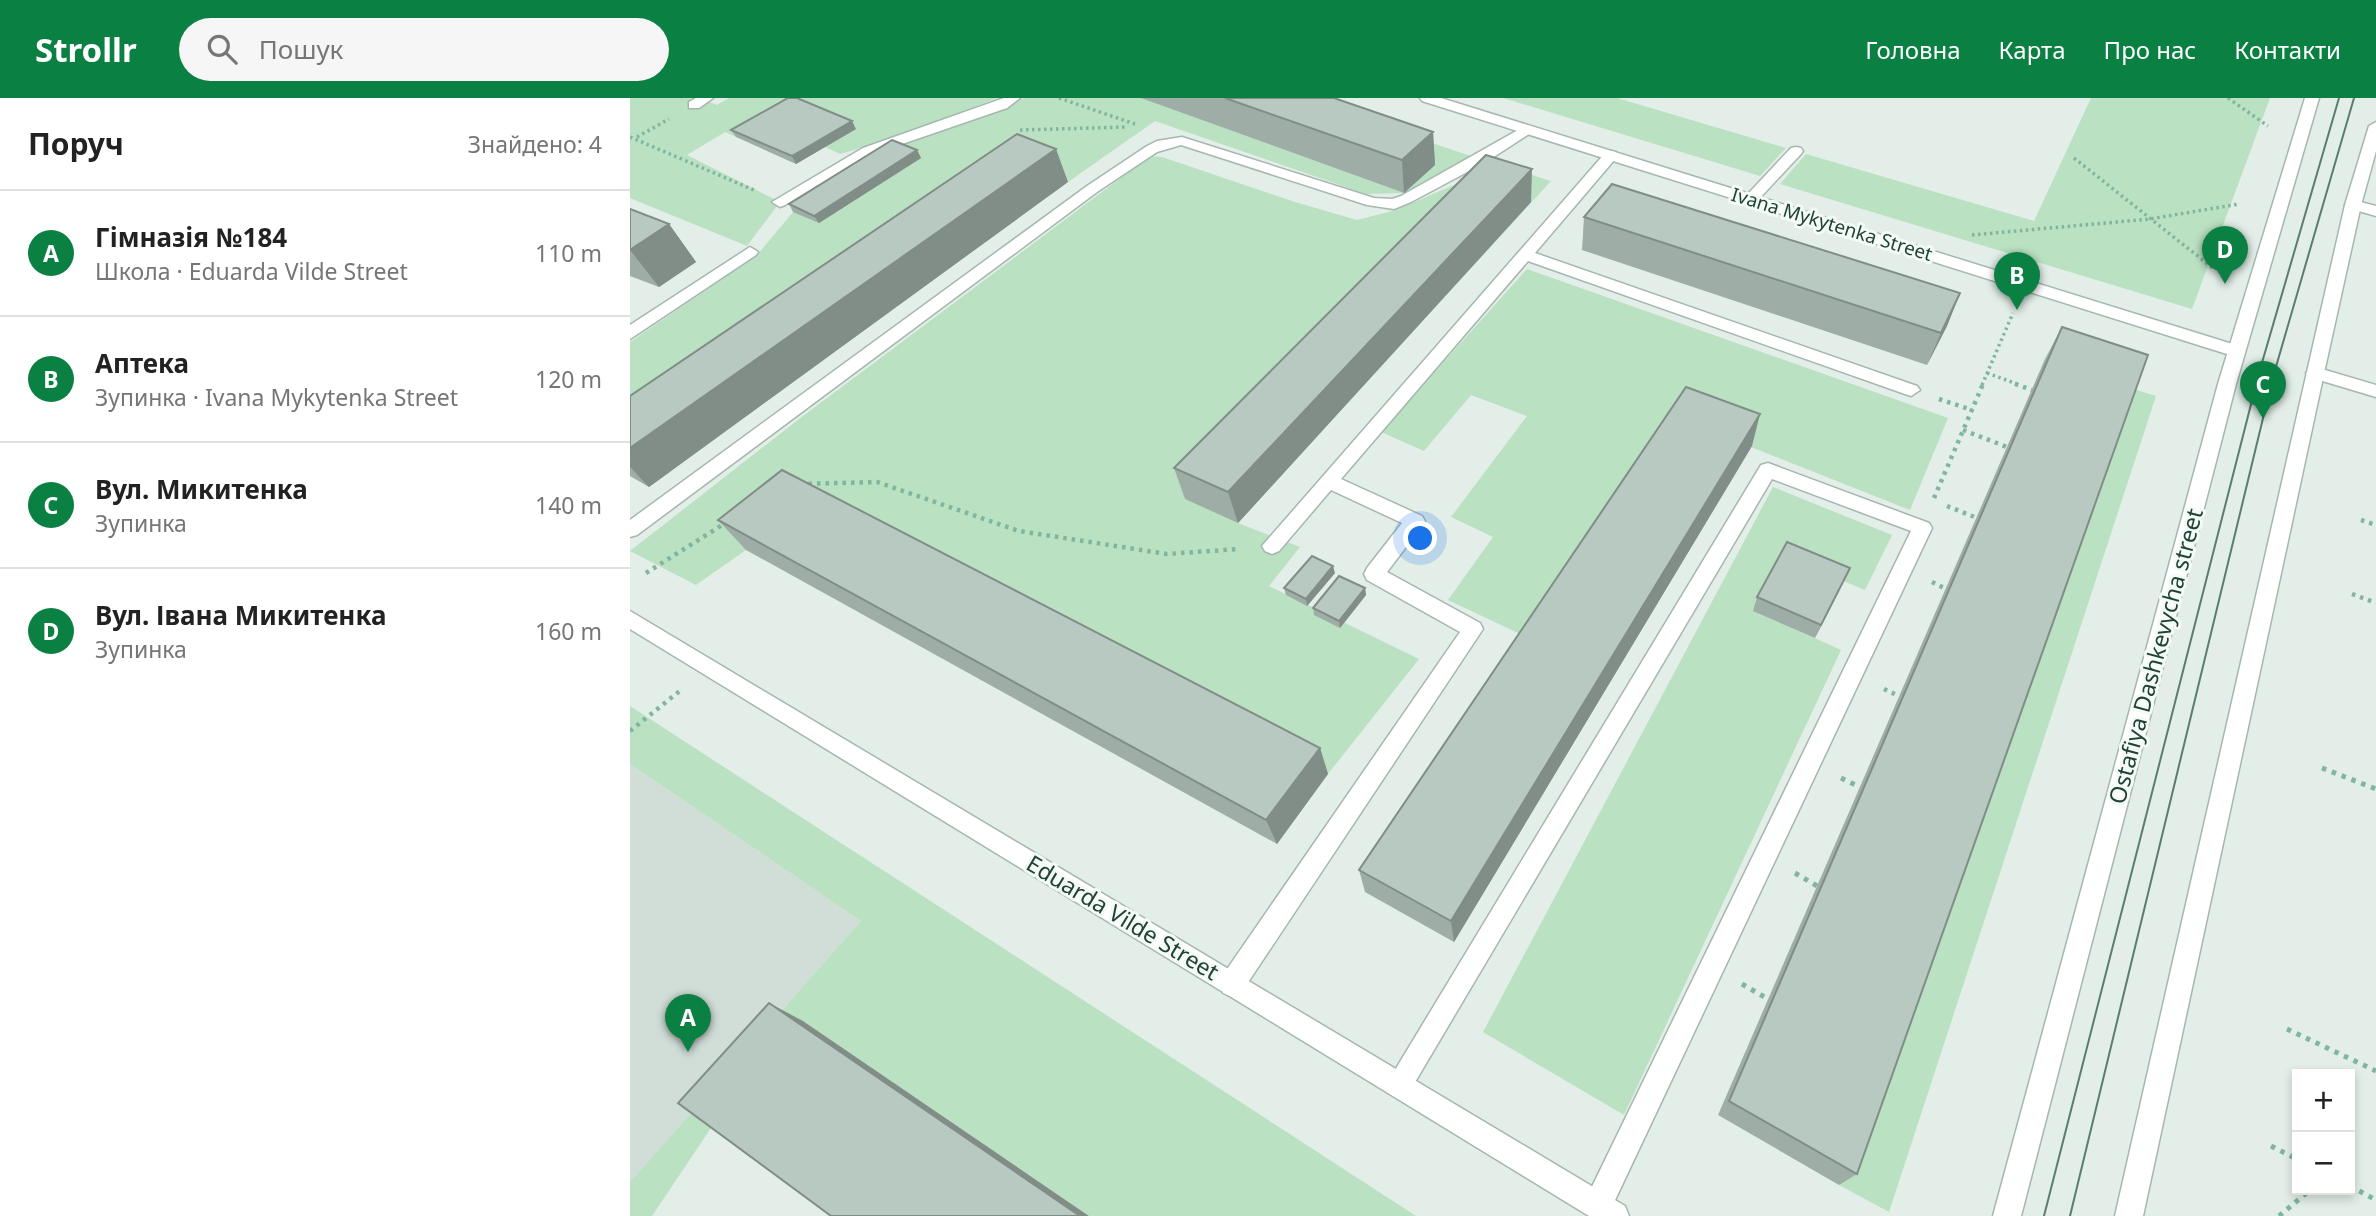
<!DOCTYPE html>
<html lang="uk">
<meta charset="utf-8">
<style>
:root{--surface:#fff;--page:#f6f6f6;--text:#222;--muted:#767676;--line:#e0e0e0;--accent:#0b8043}
body{margin:0;font-family:"Noto Sans",sans-serif;background:var(--page);color:var(--text)}
.controls{position:absolute;right:21px;bottom:21px;display:grid;overflow:hidden;border-radius:0px;box-shadow:0 4px 10px #0003}
.controls button{width:63px;height:63px;display:grid;place-items:center;padding:0;border:0;border-bottom:2px solid var(--line);background:var(--surface);color:var(--text);font:35px sans-serif}
.you{position:absolute;left:791px;top:441px;width:24px;height:24px;margin:-18px;border:5px solid #fff;border-radius:50%;background:#1a73e8;box-shadow:0 0 0 10px #1a73e833}
.badge{display:grid;place-items:center;width:46px;height:46px;border-radius:50%;background:var(--accent);color:#fff;font-size:23px;font-weight:700}
.pin{position:absolute;translate:-50% -58px;filter:drop-shadow(0 2px 4px #0008)}
.pin::after{content:'';position:absolute;top:37px;width:24px;height:21px;background:inherit;clip-path:polygon(0 0,100% 0,50% 100%)}
.list{margin:0;padding:0;list-style:none}
h2{display:flex;justify-content:space-between;align-items:center;height:91px;margin:0;padding:0 28px;font-size:30px}
h2 small{font-size:23px;font-weight:400;color:var(--muted)}
.list li{display:grid;grid-template-columns:46px 1fr auto;gap:21px;align-items:center;box-sizing:border-box;height:126px;padding:0 28px;border-top:2px solid var(--line)}
.list b{display:block;font-size:26px;white-space:nowrap}
.list p{margin:0;font-size:23px;white-space:nowrap;color:var(--muted)}
.list em{font-size:23px;font-style:normal;color:var(--muted)}
.icon{flex:none;width:38px;height:38px;fill:none;stroke:currentColor;stroke-width:2;stroke-linecap:round;stroke-linejoin:round}
.map{position:relative;flex:none;width:1746px;height:1118px;overflow:hidden}
header{display:flex;align-items:center;gap:42px;box-sizing:border-box;height:98px;padding:0 35px;background:var(--accent);color:#fff}
header strong{font-size:33px}
nav{display:flex;gap:38px;margin-inline-start:auto;font-size:24px}
.search{width:490px;height:63px;background:var(--page);display:flex;align-items:center;gap:18px;box-sizing:border-box;padding:0 24px;border-radius:38px;color:var(--muted);font-size:26px}
main{display:flex}
aside{flex:1;background:var(--surface)}
.map>svg:first-child{display:block}
.built{fill:#d1ded7}
.green{fill:#bae1c1}
.lines{fill:none;stroke-linecap:round;stroke-linejoin:round}
.service-casing{stroke:#a5b7af;stroke-width:3}
.minor-casing{stroke:#a5b7af;stroke-width:3}
.tertiary-casing{stroke:#a5b7af;stroke-width:3}
.path-far2{stroke:#80b5a0;stroke-width:3.5;stroke-dasharray:2.5 3.5;stroke-linecap:butt}
.path-far1{stroke:#80b5a0;stroke-width:4.5;stroke-dasharray:3.5 5;stroke-linecap:butt}
.path{stroke:#80b5a0;stroke-width:5;stroke-dasharray:4.5 6;stroke-linecap:butt}
.service{fill:#fff;fill-rule:evenodd}
.minor{fill:#fff;fill-rule:evenodd}
.tertiary{fill:#fff;fill-rule:evenodd}
.tram{stroke:#5b7d71;stroke-width:2}
.wall{fill:#9eada6}
.shaded-wall{fill:#818d87}
.building{fill:#b8c9c1;stroke:#818d87;stroke-width:2}
.labels{text-anchor:middle;dominant-baseline:central;stroke-width:6;stroke-linejoin:round;paint-order:stroke}
.far-street-label{font-size:19px;fill:#204236;stroke:#f4faf6}
.street-label{font-size:23px;fill:#204236;stroke:#f4faf6}
</style>
<header>
<strong>Strollr</strong>
<div class="search"><svg class="icon" aria-label="search" viewBox="0 0 24 24"><circle cx="10" cy="10" r="6"/><path d="M15 15l6 6"/></svg>Пошук</div>
<nav><a>Головна</a><a>Карта</a><a>Про нас</a><a>Контакти</a></nav>
</header>
<main>
<aside>
<h2>Поруч<small>Знайдено: 4</small></h2>
<ul class="list">
<li><span class="badge">A</span><div><b>Гімназія №184</b><p>Школа · Eduarda Vilde Street</p></div><em>110 m</em></li>
<li><span class="badge">B</span><div><b>Аптека</b><p>Зупинка · Ivana Mykytenka Street</p></div><em>120 m</em></li>
<li><span class="badge">C</span><div><b>Вул. Микитенка</b><p>Зупинка</p></div><em>140 m</em></li>
<li><span class="badge">D</span><div><b>Вул. Івана Микитенка</b><p>Зупинка</p></div><em>160 m</em></li>
</ul>
</aside>
<div class="map">
<svg width="1746" height="1118" viewBox="0 0 1746 1118">
<rect width="100%" height="100%" fill="#e3eee8"/>
<polygon class="built" points="0,666 231,823 0,1084"/>
<g class="green">
<polygon points="0,0 70,0 87,7 99,0 367,0 266,40 210,56 195,49 225,30 106,39 95,34 57,57 150,104 117,148 0,100"/>
<polygon points="395,0 512,0 774,95 802,69 665,0 841,58 774,95 736,96 525,23 438,84 400,69 0,350 0,244 127,157 163,114 266,50"/>
<polygon points="873,0 987,0 1156,50 1130,78"/>
<polygon points="1461,0 1640,0 1562,211 1150,86 1176,56 1404,123"/>
<polygon points="520,58 532,59 665,104 727,122 766,112 870,67 921,83 608,425 670,449 639,488 789,561 698,676 177,403 116,452 66,487 0,453 169,321"/>
<polygon points="897,171 1318,320 1280,412 1050,321 903,542 818,502 863,439 821,419 897,318 841,297 794,353 751,334"/>
<polygon points="1497,289 1526,298 1259,1114 1209,1087"/>
<polygon points="1143,389 1262,437 1235,492 1153,458 1123,512 1211,552 994,1017 853,934"/>
<polygon points="0,608 786,1118 459,1118 173,923 89,1018 22,1118 0,1118 0,1084 231,823 0,666"/>
</g>
<g class="lines">
<defs>
<g id="service">
<polygon points="66,0 83,0 69,10 59,10 59,4"/>
<polygon points="374,0 390,0 377,10 243,56 155,107 150,109 142,104 233,50"/>
<polygon points="897,27 904,31 902,34 856,64 781,104 764,111 737,107 551,47 527,54 467,94 7,437 0,439 0,422 457,88 517,48 527,43 552,39 744,100 762,101 771,98"/>
<polygon points="1166,49 1171,50 1173,53 1171,56 1126,104 1116,104 1114,101 1116,98 1161,50"/>
<polygon points="981,53 986,54 988,57 986,60 905,155 1287,288 1290,292 1281,298 1275,296 898,163 711,381 792,418 795,423 792,428 757,474 850,525 853,531 611,895 602,899 593,895 589,886 593,877 830,534 737,482 734,476 737,470 772,425 701,392 649,453 642,456 635,453 632,448 976,54"/>
<polygon points="1723,102 1746,108 1746,118 1718,110 1715,107 1718,104"/>
<polygon points="1138,365 1299,425 1302,430 978,1117 961,1118 954,1107 958,1097 1281,433 1142,381 778,996 769,1000 760,996 756,987 1131,367"/>
</g>
<g id="minor">
<polygon points="790,0 811,0 1612,249 1614,253 1606,259 1600,257 792,3"/>
<polygon points="120,149 128,154 126,157 0,241 0,227"/>
<polygon points="1685,269 1746,287 1746,299 1679,279 1676,275"/>
<polygon points="0,513 995,1108 999,1118 959,1118 0,531"/>
</g>
<g id="tertiary">
<polygon points="1675,0 1689,0 1606,286 1391,1118 1363,1118 1588,286"/>
<polygon points="1746,24 1746,53 1731,107 1694,275 1513,1118 1485,1118 1715,107 1739,28"/>
</g>
</defs>
<use href="#service" class="service-casing"/>
<use href="#minor" class="minor-casing"/>
<use href="#tertiary" class="tertiary-casing"/>
<g class="path-far2">
<polyline points="429,0 505,26"/>
<polyline points="1598,0 1638,28"/>
<polyline points="390,32 497,29"/>
<polyline points="0,39 124,92"/>
<polyline points="7,39 39,21"/>
<polyline points="1444,60 1584,171"/>
<polyline points="1342,137 1520,121 1609,106"/>
<polyline points="1357,275 1390,287"/>
<polyline points="1352,287 1383,215"/>
</g>
<g class="path-far1">
<polyline points="1385,286 1402,292"/>
<polyline points="1309,301 1342,312"/>
<polyline points="1333,332 1377,349"/>
<polyline points="170,386 247,384 389,433 537,456 609,451"/>
<polyline points="1304,400 1353,286"/>
<polyline points="1317,408 1347,420"/>
<polyline points="1731,422 1746,427"/>
<polyline points="16,475 97,424"/>
<polyline points="1302,484 1316,491"/>
<polyline points="1722,496 1746,505"/>
<polyline points="1254,591 1269,598"/>
<polyline points="0,633 51,592"/>
</g>
<g class="path">
<polyline points="1692,670 1746,691"/>
<polyline points="1211,680 1230,689"/>
<polyline points="1165,775 1187,788"/>
<polyline points="1112,886 1138,901"/>
<polyline points="1657,931 1746,973"/>
<polyline points="1641,1048 1667,1061"/>
<polyline points="1720,1088 1746,1102"/>
<polyline points="1649,1118 1680,1092"/>
</g>
<use href="#service" class="service"/>
<use href="#minor" class="minor"/>
<use href="#tertiary" class="tertiary"/>
<g class="tram">
<polyline points="1414,1118 1629,275 1709,0"/>
<polyline points="1440,1118 1643,279 1724,0"/>
</g>
</g>
<g class="wall">
<polygon points="511,0 704,0 803,34 805,67 774,95"/>
<polygon points="226,31 166,66 106,39 101,32"/>
<polygon points="287,52 291,60 189,125 163,114 159,106"/>
<polygon points="438,84 19,389 0,378 0,298"/>
<polygon points="901,104 608,425 555,401 544,370"/>
<polygon points="0,111 39,126 66,164 29,189 0,178"/>
<polygon points="954,119 1330,195 1317,228 1297,267 952,152"/>
<polygon points="1432,229 1227,1076 1209,1087 1088,1017 1415,261"/>
<polygon points="1122,348 824,844 735,794 729,772"/>
<polygon points="88,422 690,650 698,676 647,746 116,452"/>
<polygon points="1220,470 1185,540 1123,513 1127,499"/>
<polygon points="705,475 677,508 656,497 654,490"/>
<polygon points="735,490 736,497 710,530 684,517 683,510"/>
</g>
<g class="shaded-wall">
<polygon points="222,23 226,31 166,66 162,58"/>
<polygon points="803,34 805,67 774,95 772,62"/>
<polygon points="426,51 438,84 19,389 0,369 0,350"/>
<polygon points="287,52 291,60 189,125 184,118"/>
<polygon points="902,71 901,104 608,425 598,394"/>
<polygon points="39,126 66,164 29,189 0,152"/>
<polygon points="1330,195 1317,228 1297,267 1311,235"/>
<polygon points="1130,316 1122,348 824,844 821,823"/>
<polygon points="703,468 705,475 677,508 676,501"/>
<polygon points="1220,470 1214,483 1185,540 1191,527"/>
<polygon points="735,490 736,497 710,530 709,523"/>
<polygon points="690,650 698,676 647,746 636,722"/>
<polygon points="139,905 173,923 459,1118 450,1118"/>
</g>
<g class="building">
<polygon points="158,0 167,0 222,23 162,58 101,32"/>
<polygon points="595,0 704,0 803,34 772,62"/>
<polygon points="387,36 426,51 0,350 0,298"/>
<polygon points="262,42 287,52 184,118 159,106"/>
<polygon points="856,57 902,71 598,394 544,370"/>
<polygon points="982,86 1330,195 1311,235 954,119"/>
<polygon points="0,111 39,126 0,152"/>
<polygon points="1432,229 1518,257 1227,1076 1099,1003"/>
<polygon points="1056,289 1130,316 821,823 729,772"/>
<polygon points="152,372 690,650 636,722 88,422"/>
<polygon points="1157,444 1220,470 1191,527 1127,499"/>
<polygon points="682,458 703,468 676,501 654,490"/>
<polygon points="709,478 735,490 709,523 683,510"/>
<polygon points="139,905 450,1118 201,1118 48,1005"/>
</g>
<g class="labels">
<g class="far-street-label">
<text transform="translate(1202 126) rotate(17)">Ivana Mykytenka Street</text>
</g>
<g class="street-label">
<text transform="translate(1525 558) rotate(-75)">Ostafiya Dashkevycha street</text>
<text transform="translate(493 819) rotate(31)">Eduarda Vilde Street</text>
</g>
</g>
</svg>
<div class="controls">
<button>+</button>
<button>−</button>
</div>
<div class="you"></div>
<div class="pin badge" style="left:58px;top:954px">A</div>
<div class="pin badge" style="left:1387px;top:212px">B</div>
<div class="pin badge" style="left:1633px;top:321px">C</div>
<div class="pin badge" style="left:1595px;top:186px">D</div>
</div>
</main>
